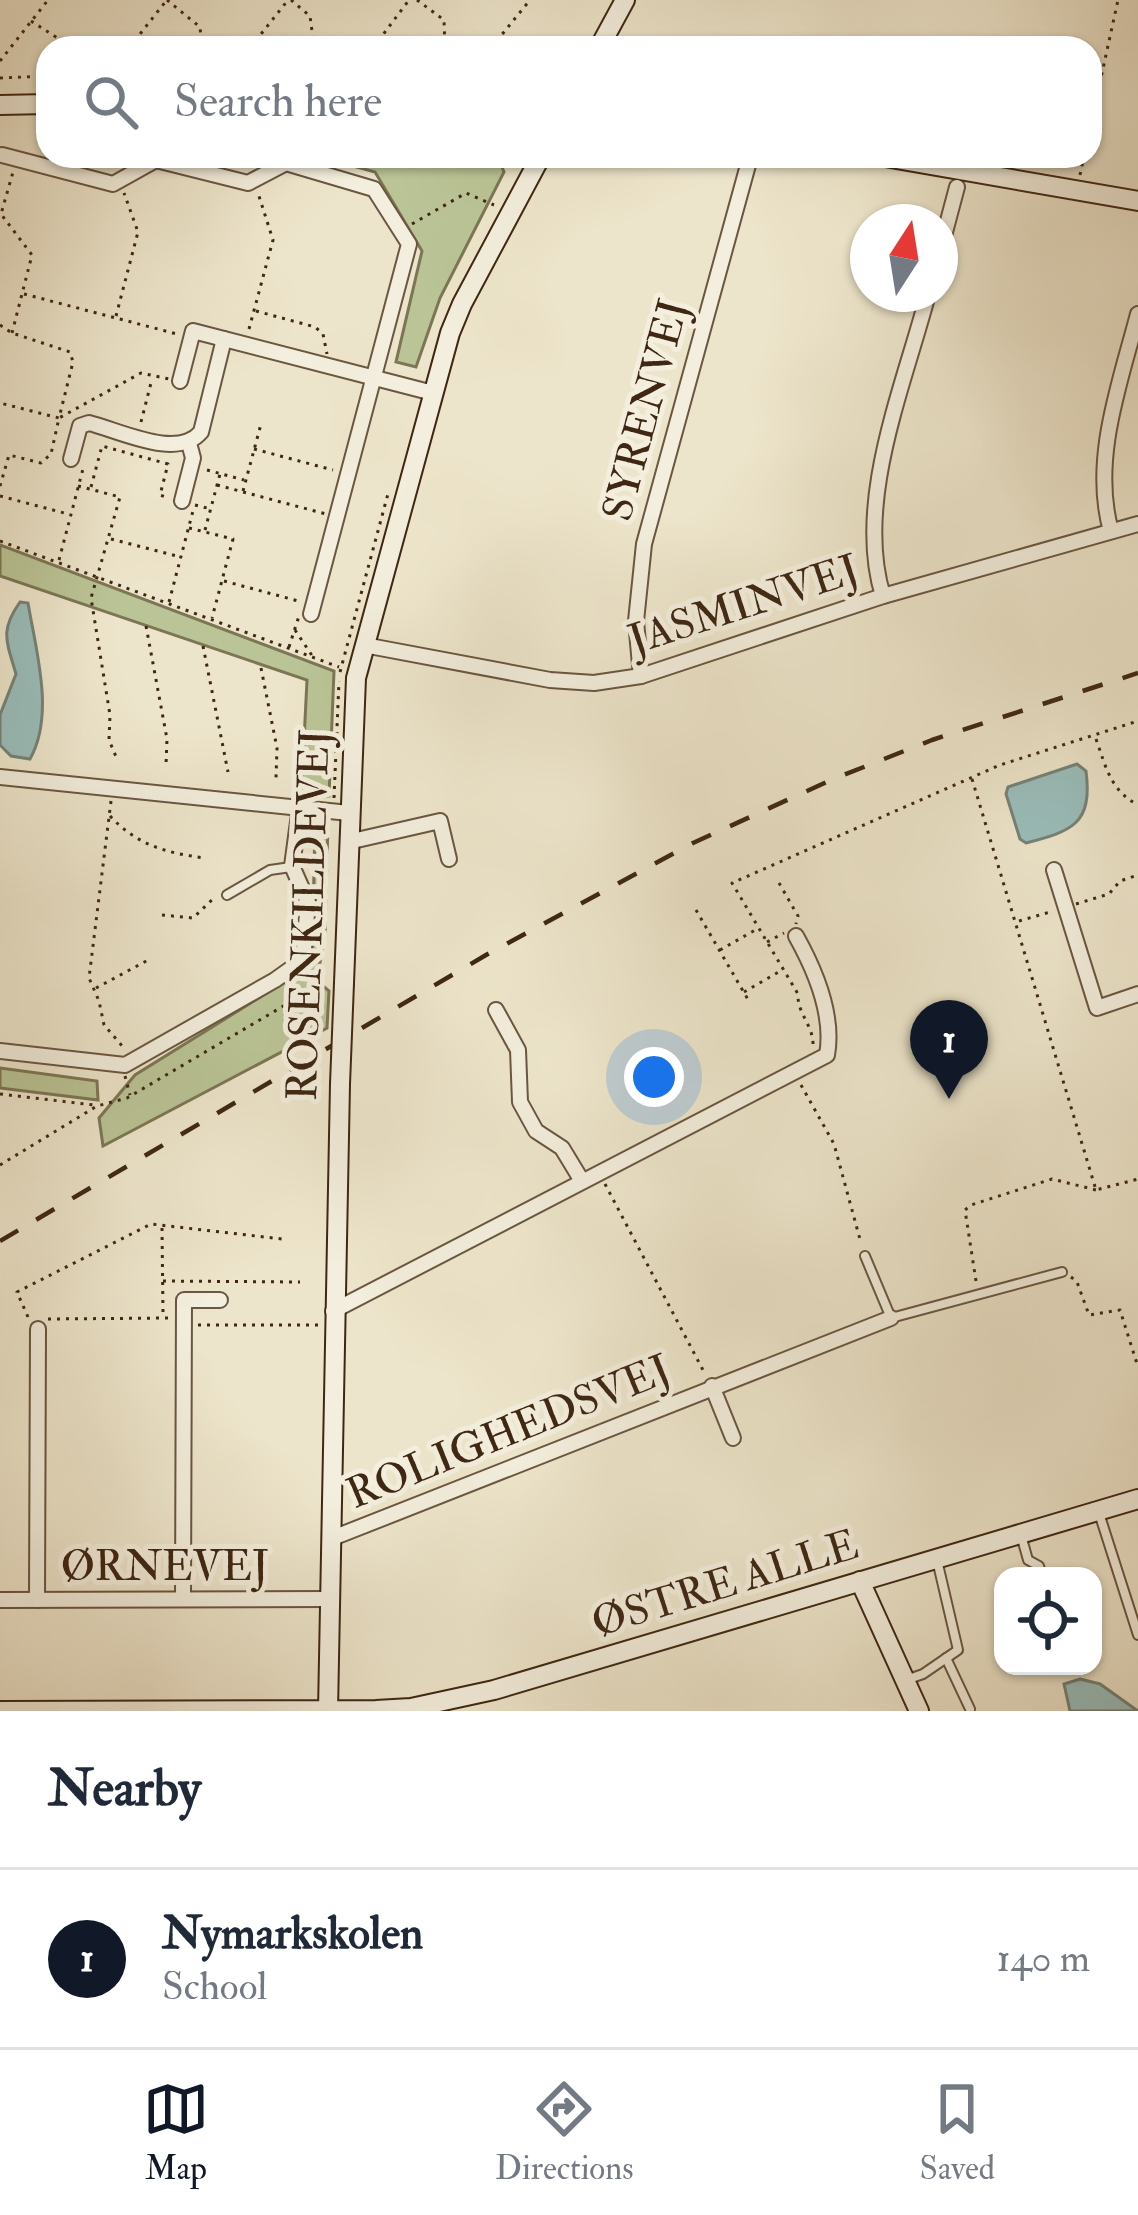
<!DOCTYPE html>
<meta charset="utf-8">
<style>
:root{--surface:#fff;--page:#f2f2f3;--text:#1f2937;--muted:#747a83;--line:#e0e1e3;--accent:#111827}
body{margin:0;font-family:"IM FELL Double Pica",serif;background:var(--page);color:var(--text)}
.controls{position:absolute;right:36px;bottom:36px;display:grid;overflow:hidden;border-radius:24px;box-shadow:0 3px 9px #0004}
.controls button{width:108px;height:108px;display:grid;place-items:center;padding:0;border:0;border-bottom:3px solid var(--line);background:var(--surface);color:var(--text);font:60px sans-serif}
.compass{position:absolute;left:850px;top:204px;width:108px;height:108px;border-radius:50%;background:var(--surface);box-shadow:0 3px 9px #0004;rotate:12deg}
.you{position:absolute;left:654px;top:1077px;width:42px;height:42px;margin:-30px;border:9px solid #fff;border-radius:50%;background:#1a73e8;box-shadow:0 0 0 18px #1a73e833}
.badge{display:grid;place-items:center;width:78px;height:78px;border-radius:50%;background:var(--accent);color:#fff;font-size:39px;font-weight:700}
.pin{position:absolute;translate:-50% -99px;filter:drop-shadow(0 3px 6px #0008)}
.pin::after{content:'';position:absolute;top:63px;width:42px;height:36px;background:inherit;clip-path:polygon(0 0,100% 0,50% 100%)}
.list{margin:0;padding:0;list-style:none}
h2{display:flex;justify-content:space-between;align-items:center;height:156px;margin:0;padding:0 48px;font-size:51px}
h2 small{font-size:39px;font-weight:400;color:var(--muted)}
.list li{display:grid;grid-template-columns:78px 1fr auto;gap:36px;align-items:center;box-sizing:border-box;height:180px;padding:0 48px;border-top:3px solid var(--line)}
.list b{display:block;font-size:45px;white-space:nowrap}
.list p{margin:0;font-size:39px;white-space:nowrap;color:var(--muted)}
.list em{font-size:39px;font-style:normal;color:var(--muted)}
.icon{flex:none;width:66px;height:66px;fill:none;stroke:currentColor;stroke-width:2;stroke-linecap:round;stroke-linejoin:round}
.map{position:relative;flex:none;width:1138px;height:1711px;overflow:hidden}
.search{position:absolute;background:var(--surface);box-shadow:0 3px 9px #0004;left:36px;right:36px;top:36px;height:132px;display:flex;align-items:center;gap:30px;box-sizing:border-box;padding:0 42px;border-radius:36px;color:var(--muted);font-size:45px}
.sheet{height:336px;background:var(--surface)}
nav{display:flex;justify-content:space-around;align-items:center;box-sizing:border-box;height:168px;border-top:3px solid var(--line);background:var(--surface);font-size:33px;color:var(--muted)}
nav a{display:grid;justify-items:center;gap:6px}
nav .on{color:var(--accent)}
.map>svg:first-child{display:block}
.green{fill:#bac496;stroke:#7c7654;stroke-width:3}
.water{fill:#9abebc;stroke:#768278;stroke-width:3}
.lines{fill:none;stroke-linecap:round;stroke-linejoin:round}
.lane-casing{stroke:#6a5641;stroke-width:12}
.street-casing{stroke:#6a5641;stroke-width:18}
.secondary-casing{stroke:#3f2713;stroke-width:22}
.path{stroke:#3f2713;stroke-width:3;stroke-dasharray:3 6;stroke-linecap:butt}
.lane{stroke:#f3eedd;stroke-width:8}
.street{stroke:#f3eedd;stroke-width:14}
.secondary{stroke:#f3eedd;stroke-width:18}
.rail{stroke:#3f2713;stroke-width:4.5;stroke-dasharray:21 21;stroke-linecap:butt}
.secondary-bridge-casing{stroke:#3f2713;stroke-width:22;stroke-linecap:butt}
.secondary-bridge{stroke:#f3eedd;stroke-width:18}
.labels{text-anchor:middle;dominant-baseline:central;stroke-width:10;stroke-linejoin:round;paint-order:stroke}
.street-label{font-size:42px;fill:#3f2713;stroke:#f3eedd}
</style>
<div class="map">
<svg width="1138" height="1711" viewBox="0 0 1138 1711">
<rect width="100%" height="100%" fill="#ede5cb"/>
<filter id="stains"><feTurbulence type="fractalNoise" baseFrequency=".00167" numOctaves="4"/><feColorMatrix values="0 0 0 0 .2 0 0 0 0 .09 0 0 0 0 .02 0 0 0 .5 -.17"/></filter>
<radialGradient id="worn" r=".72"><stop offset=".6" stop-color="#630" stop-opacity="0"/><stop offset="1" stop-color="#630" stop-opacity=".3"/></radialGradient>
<g class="green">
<polygon points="317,156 492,156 499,160 504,172 440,298 416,367 396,362 422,251 375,172"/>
<polygon points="0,545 334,671 329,796 301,801 307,680 0,576"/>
<polygon points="328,823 325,931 317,981 329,991 327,1028 103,1146 99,1118 135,1075 312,965 315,824"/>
<polygon points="0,1068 97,1081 98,1100 0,1088"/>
</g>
<g class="water">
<path d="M20 602 28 603C36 651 55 715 30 759L11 756 0 745V715L16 674C6 640 0 630 20 602Z"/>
<path d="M1077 764 1086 771C1093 825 1071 831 1026 843L1020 839 1006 794 1008 787Z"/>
<polygon points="1080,1679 1100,1684 1138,1711 1070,1711 1064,1684"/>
</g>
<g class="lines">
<defs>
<g id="lane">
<polyline points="227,895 270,870 291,867"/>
<polyline points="865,1256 891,1318 1062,1272"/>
<polyline points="1099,1513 1138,1635"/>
<polyline points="1021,1535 1028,1560 1039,1566 1042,1576"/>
<polyline points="946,1658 970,1709"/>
<polyline points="906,1680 923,1674 958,1650 937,1560"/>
</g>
<g id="street">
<polyline points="2,155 113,184 156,160 248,183 286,163 374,189 409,244 311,614"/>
<polyline points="940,251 957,187"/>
<polyline points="180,381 193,331 433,393"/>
<path d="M71 459 80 426 89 423C121 431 177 460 201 432L224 339"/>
<polyline points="182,501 193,458 189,443"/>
<path d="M1111 531C1091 460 1120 383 1138 314"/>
<path d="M883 596C854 502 904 386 928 294"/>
<polyline points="364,645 550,680 594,683 641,676 883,596 1138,524"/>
<polyline points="641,676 636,621 644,544 748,165"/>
<polyline points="0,777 349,813"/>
<polyline points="348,842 440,821 449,859"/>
<polyline points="1054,870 1097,1008 1138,994"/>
<polyline points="496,1010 518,1050 520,1102 536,1131 562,1148 582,1181"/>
<polyline points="0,1051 125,1065 275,980 303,960 308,902 292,866 300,807"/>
<path d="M333 1311 827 1055C834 1016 815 970 796 936"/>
<polyline points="712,1386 733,1438"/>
<polyline points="330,1539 891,1318"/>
<polyline points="183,1599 184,1300 220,1300"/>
<polyline points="0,1600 330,1599"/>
<polyline points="37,1600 38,1329"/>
</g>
<g id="secondary">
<polyline points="599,48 625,0"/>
<polyline points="0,105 48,104"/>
<polyline points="879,156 1138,201"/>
<polyline points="344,983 356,678 450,333 462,304 541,156"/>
<polyline points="860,1581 919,1711"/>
<polyline points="0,1711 376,1710 411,1708 494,1690 1138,1499"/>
<polyline points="328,1711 340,1084"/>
</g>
</defs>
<use href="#lane" class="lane-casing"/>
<use href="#street" class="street-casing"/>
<use href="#secondary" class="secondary-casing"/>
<g class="path">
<polyline points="167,0 200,27 202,48"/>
<polyline points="291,0 310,16 313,39 323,48"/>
<polyline points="417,0 444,20 445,48"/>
<polyline points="31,21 73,48"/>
<polyline points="129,48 166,1"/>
<polyline points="250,48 288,0"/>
<polyline points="373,48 409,0"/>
<polyline points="491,48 530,0"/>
<polyline points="0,61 48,0"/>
<polyline points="0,78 48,76"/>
<polyline points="1090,128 1118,0"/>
<polyline points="702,156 734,163"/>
<polyline points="1080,175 1084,156"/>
<polyline points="412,224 466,193 494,205"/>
<polyline points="24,294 177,334"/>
<polyline points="256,311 315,327 323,334 327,354"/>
<polyline points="116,316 138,232 124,193"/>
<polyline points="0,325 12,333 70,352 73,362 59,418 0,403"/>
<polyline points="249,329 273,240 258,193"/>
<polyline points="12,333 32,255 1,214 13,172"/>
<polyline points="141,422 152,379"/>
<polyline points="254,449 333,470"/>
<polyline points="207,470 244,480"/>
<polyline points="217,485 326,514"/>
<polyline points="0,486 9,455 41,463 51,454 59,418 141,373 169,379"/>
<polyline points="78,486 120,497 91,598 110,715 109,740 117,759"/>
<polyline points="91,487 102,446 168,464 160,495 168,498"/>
<polyline points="243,491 261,424"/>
<polyline points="0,496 68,514"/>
<polyline points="195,505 211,509"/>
<polyline points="189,528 233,539 212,618"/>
<polyline points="205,530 220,474"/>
<polyline points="111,539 181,557"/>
<polyline points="0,541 339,667"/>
<polyline points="59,560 84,465"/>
<polyline points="224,581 302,602"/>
<polyline points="169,602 194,507"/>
<polyline points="146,626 167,739 166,765"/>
<polyline points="295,630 313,657"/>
<polyline points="203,646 228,772"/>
<polyline points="289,647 299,616"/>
<polyline points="261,668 277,748 276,778"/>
<polyline points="340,672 389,490"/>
<path d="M1096 739C1106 767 1110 790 1138 805"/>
<polyline points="972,779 1096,1190 1138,1179"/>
<polyline points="334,798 339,681"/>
<polyline points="111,801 89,978 99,1001 104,1025 124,1048"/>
<path d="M110 816C137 845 166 853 205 858"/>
<polyline points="779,883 798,916 796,924"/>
<polyline points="1076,904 1109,894 1120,881 1138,875"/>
<polyline points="696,910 750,1003"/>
<polyline points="162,915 193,918 214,898"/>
<polyline points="1019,921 1050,912"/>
<polyline points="767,942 784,933"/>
<polyline points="720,950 757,929"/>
<polyline points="96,988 150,959"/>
<polyline points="744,992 782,970"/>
<path d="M813 1044C813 1025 797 1013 798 994L732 883 1000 765 1138 721"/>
<polyline points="125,1076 130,1095"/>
<polyline points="801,1085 834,1144 861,1243"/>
<polyline points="0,1094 94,1105"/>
<polyline points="0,1165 97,1106 127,1098 326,981"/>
<polyline points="605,1184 704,1372"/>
<polyline points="162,1228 163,1314"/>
<polyline points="1071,1277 1077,1282 1089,1315 1120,1310 1138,1367"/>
<polyline points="163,1281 300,1282"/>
<polyline points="976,1281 965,1210 971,1205 1052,1179 1096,1190"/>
<polyline points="28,1317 17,1292 151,1224 282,1239"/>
<polyline points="48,1319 170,1318"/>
<polyline points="198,1325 320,1325"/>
</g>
<use href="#lane" class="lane"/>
<use href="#street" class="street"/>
<use href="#secondary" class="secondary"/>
<polyline class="rail" points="0,1241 486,955 693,843 831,780 932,740 1138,673"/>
<defs>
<polyline id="secondary-bridge" points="340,1084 344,983"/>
</defs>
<use href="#secondary-bridge" class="secondary-bridge-casing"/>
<use href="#secondary-bridge" class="secondary-bridge"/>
</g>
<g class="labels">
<g class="street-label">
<text transform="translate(646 410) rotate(-75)">SYRENVEJ</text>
<text transform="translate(744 605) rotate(-18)">JASMINVEJ</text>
<text transform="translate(309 915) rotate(-88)">ROSENKILDEVEJ</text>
<text transform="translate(509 1432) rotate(-22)">ROLIGHEDSVEJ</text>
<text x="165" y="1567">ØRNEVEJ</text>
<text transform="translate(725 1584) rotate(-17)">ØSTRE ALLE</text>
</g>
</g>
<rect width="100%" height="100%" filter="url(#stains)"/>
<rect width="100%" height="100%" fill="url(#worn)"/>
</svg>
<div class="controls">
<button><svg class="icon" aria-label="locate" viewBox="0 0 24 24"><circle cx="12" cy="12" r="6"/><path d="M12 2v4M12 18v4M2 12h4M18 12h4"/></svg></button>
</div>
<svg class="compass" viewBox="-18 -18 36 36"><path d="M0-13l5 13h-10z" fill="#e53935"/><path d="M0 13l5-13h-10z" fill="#747a83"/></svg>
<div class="you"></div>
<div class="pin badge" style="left:949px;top:1099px">1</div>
<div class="search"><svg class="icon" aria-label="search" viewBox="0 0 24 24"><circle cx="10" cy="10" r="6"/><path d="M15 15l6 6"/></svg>Search here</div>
</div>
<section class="sheet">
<h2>Nearby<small></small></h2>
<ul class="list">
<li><span class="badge">1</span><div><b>Nymarkskolen</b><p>School</p></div><em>140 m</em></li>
</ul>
</section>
<nav>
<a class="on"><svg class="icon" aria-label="map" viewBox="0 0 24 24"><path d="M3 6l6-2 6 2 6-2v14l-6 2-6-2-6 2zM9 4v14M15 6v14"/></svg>Map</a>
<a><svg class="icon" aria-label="directions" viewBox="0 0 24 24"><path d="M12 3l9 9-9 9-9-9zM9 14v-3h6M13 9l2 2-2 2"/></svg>Directions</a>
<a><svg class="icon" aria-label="saved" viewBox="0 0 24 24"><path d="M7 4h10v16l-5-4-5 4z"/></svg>Saved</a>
</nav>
